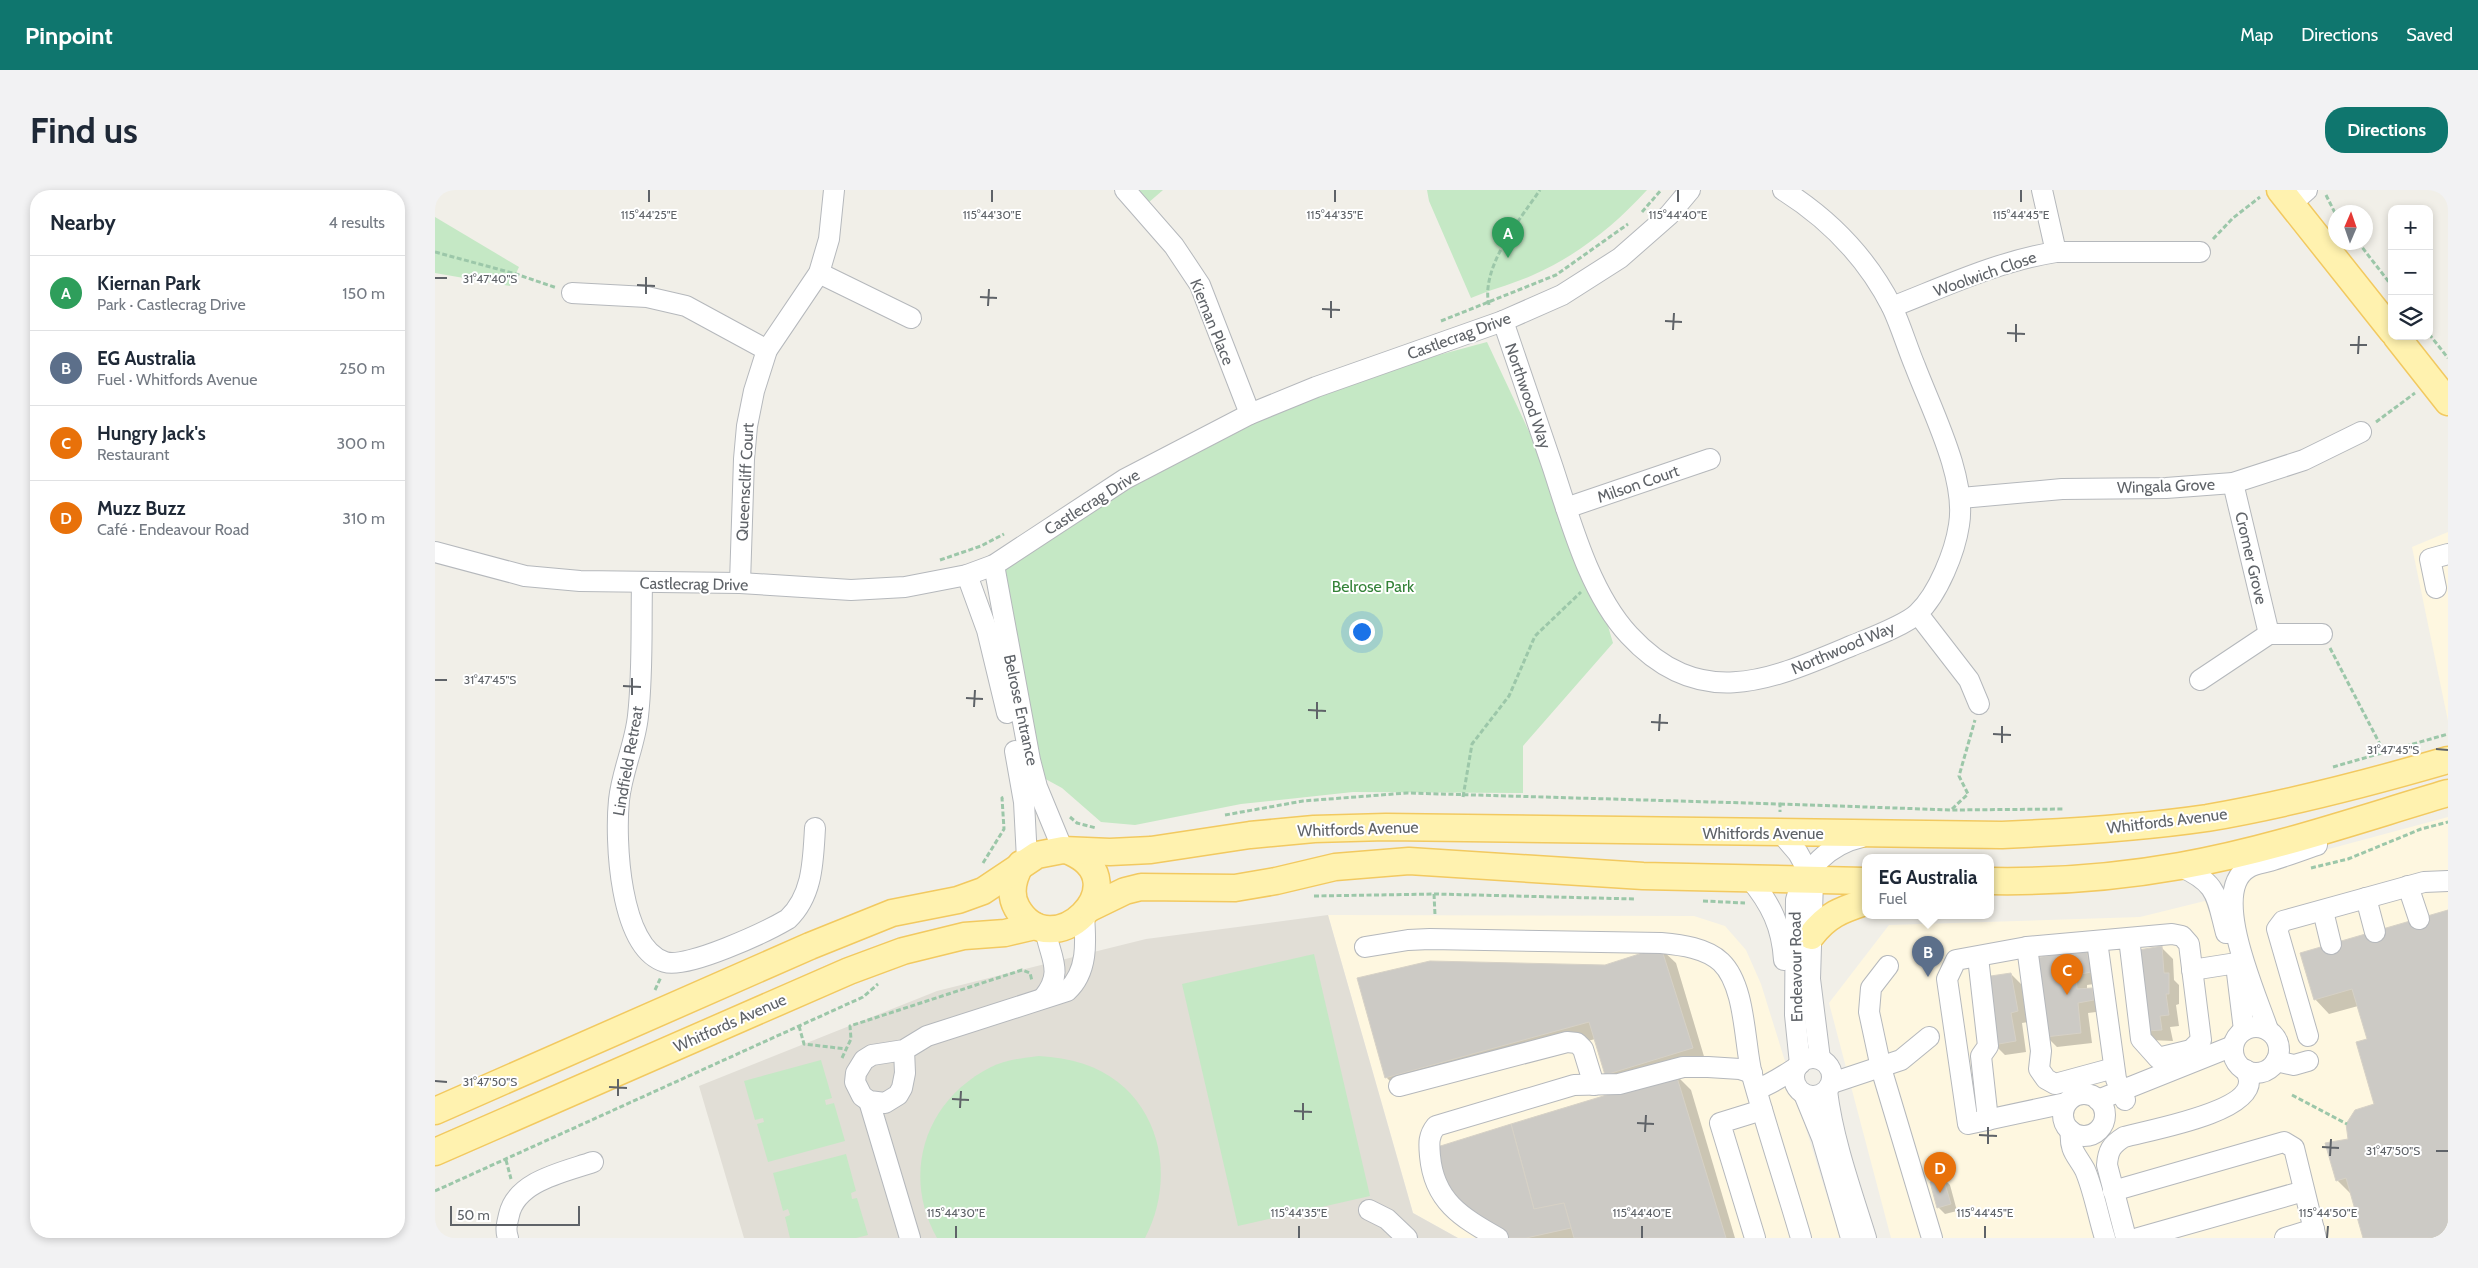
<!DOCTYPE html>
<meta charset="utf-8">
<style>
:root{--surface:#fff;--page:#f2f2f3;--text:#1f2937;--muted:#747a83;--line:#e0e1e3;--accent:#0f766e}
body{margin:0;font-family:Cabin,sans-serif;background:var(--page);color:var(--text)}
.controls{position:absolute;right:15px;top:15px;display:grid;overflow:hidden;border-radius:10px;box-shadow:0 2px 8px #0003}
.controls button{width:45px;height:45px;display:grid;place-items:center;padding:0;border:0;border-bottom:1px solid var(--line);background:var(--surface);color:var(--text);font:25px sans-serif}
.compass{position:absolute;left:1893px;top:15px;width:45px;height:45px;border-radius:50%;background:var(--surface);box-shadow:0 2px 8px #0003;rotate:2deg}
.scale{position:absolute;left:15px;bottom:12px;width:130px;box-sizing:border-box;padding-left:5px;border:2px solid #5f6368;border-top:0;font-size:14px;line-height:18px;white-space:nowrap;color:#5f6368;-webkit-text-stroke:4px #fff;paint-order:stroke}
.you{position:absolute;left:926px;top:441px;width:18px;height:18px;margin:-12px;border:4px solid #fff;border-radius:50%;background:#1a73e8;box-shadow:0 0 0 8px #1a73e833}
.badge{display:grid;place-items:center;width:32px;height:32px;border-radius:50%;background:var(--accent);color:#fff;font-size:16px;font-weight:700}
.pin{position:absolute;translate:-50% -41px;filter:drop-shadow(0 1px 2px #0008)}
.pin::after{content:'';position:absolute;top:26px;width:18px;height:15px;background:inherit;clip-path:polygon(0 0,100% 0,50% 100%)}
.popup{position:absolute;left:1427px;top:664px;width:132px;height:65px;box-sizing:border-box;display:grid;place-content:center;border-radius:10px;background:var(--surface);filter:drop-shadow(0 1px 4px #0005);font-size:16px;white-space:nowrap;color:var(--muted)}
.popup b{font-size:19px;color:var(--text)}
.popup::after{content:'';position:absolute;left:50%;top:100%;margin-left:-10px;border:10px solid transparent;border-top-color:var(--surface)}
.list{margin:0;padding:0;list-style:none}
h2{display:flex;justify-content:space-between;align-items:center;height:65px;margin:0;padding:0 20px;font-size:21px}
h2 small{font-size:16px;font-weight:400;color:var(--muted)}
.list li{display:grid;grid-template-columns:32px 1fr auto;gap:15px;align-items:center;box-sizing:border-box;height:75px;padding:0 20px;border-top:1px solid var(--line)}
.list b{display:block;font-size:19px;white-space:nowrap}
.list p{margin:0;font-size:16px;white-space:nowrap;color:var(--muted)}
.list em{font-size:16px;font-style:normal;color:var(--muted)}
.icon{flex:none;width:28px;height:28px;fill:none;stroke:currentColor;stroke-width:2;stroke-linecap:round;stroke-linejoin:round}
.map{position:relative;flex:none;width:2013px;height:1048px;overflow:hidden;border-radius:20px}
header{display:flex;align-items:center;gap:30px;box-sizing:border-box;height:70px;padding:0 25px;background:var(--accent);color:#fff}
header strong{font-size:24px}
nav{display:flex;gap:28px;margin-inline-start:auto;font-size:18px}
.intro{display:flex;align-items:center;justify-content:space-between;box-sizing:border-box;height:120px;padding:0 30px}
h1{margin:0;font-size:35px}
.button{padding:12px 22px;border-radius:20px;background:var(--accent);color:#fff;font-size:18px;font-weight:700}
main{display:flex;gap:30px;padding:0 30px}
aside{flex:1;background:var(--surface);border-radius:20px;box-shadow:0 2px 8px #0003}
.map>svg:first-child{display:block}
.commercial{fill:#fef7e0}
.education{fill:#e1ded6}
.green{fill:#c5e8c5}
.shadow{fill:#0003}
.building{fill:#cccac5;stroke:#d6d1c6}
.lines{fill:none;stroke-linecap:round;stroke-linejoin:round}
.minor-casing{stroke:#b5b8bc;stroke-width:22}
.major-casing{stroke:#f2c960;stroke-width:29}
.path{stroke:#9cc7a9;stroke-width:3;stroke-dasharray:5 2.5;stroke-linecap:butt}
.minor{stroke:#fff;stroke-width:20}
.major{stroke:#fff2af;stroke-width:26}
.ticks{fill:none;stroke:#5f6368;stroke-width:2}
.labels{text-anchor:middle;dominant-baseline:central;stroke-width:4;stroke-linejoin:round;paint-order:stroke}
.street-label{font-size:16px;fill:#5f6368;stroke:#fff}
.park-label{font-size:16px;fill:#348238;stroke:#fff}
.ticks-label{font-size:12px;text-anchor:middle;fill:#5f6368;stroke:#fff;stroke-width:4;stroke-linejoin:round;paint-order:stroke}
</style>
<header>
<strong>Pinpoint</strong>
<nav><a>Map</a><a>Directions</a><a>Saved</a></nav>
</header>
<div class="intro"><h1>Find us</h1><a class="button">Directions</a></div>
<main>
<aside>
<h2>Nearby<small>4 results</small></h2>
<ul class="list">
<li><span class="badge" style="background:#2e9e5b">A</span><div><b>Kiernan Park</b><p>Park · Castlecrag Drive</p></div><em>150 m</em></li>
<li><span class="badge" style="background:#5c6f8a">B</span><div><b>EG Australia</b><p>Fuel · Whitfords Avenue</p></div><em>250 m</em></li>
<li><span class="badge" style="background:#e8710a">C</span><div><b>Hungry Jack's</b><p>Restaurant</p></div><em>300 m</em></li>
<li><span class="badge" style="background:#e8710a">D</span><div><b>Muzz Buzz</b><p>Café · Endeavour Road</p></div><em>310 m</em></li>
</ul>
</aside>
<div class="map">
<svg width="2013" height="1048" viewBox="0 0 2013 1048">
<rect width="100%" height="100%" fill="#f1efe8"/>
<g class="commercial">
<polygon points="2013,342 2013,531 1977,357"/>
<polygon points="2013,627 2013,1048 1456,1048 1394,813 1454,735 1705,727 1782,708 1812,681"/>
<polygon points="893,725 1259,726 1290,736 1311,760 1326,794 1405,1048 1023,1048 978,1023"/>
</g>
<polygon class="education" points="893,725 978,1023 1023,1048 309,1048 264,896 502,801 711,749"/>
<g class="green">
<polygon points="703,0 728,0 713,13"/>
<path d="M992 0H1212C1180 35 1142 66 1098 85 1078 94 1057 99 1036 108L994 11Z"/>
<polygon points="0,27 84,77 75,96 0,83"/>
<polygon points="1052,152 1136,331 1159,389 1178,453 1088,556 1088,603 918,602 806,614 700,635 666,632 627,598 605,586 568,430 571,379 811,217"/>
<polygon points="879,764 935,1006 803,1036 747,794"/>
<path d="M604 866C619 867 634 869 649 874 723 899 744 983 710 1048H502C466 984 490 910 556 877 570 870 587 868 604 866Z"/>
<polygon points="386,870 397,908 390,910 391,915 399,913 410,951 333,972 322,934 329,932 328,928 320,930 309,891"/>
<polygon points="411,964 421,1001 416,1003 417,1009 422,1008 433,1045 421,1048 355,1048 350,1027 355,1025 353,1019 348,1021 338,983"/>
</g>
<g class="shadow">
<polygon points="2013,723 2013,1048 1929,1048 1917,1005 1902,990 1914,950 1941,914 1934,849 1923,816 1894,824 1880,809"/>
<polygon points="1727,758 1738,769 1739,790 1744,795 1744,814 1741,815 1744,836 1735,837 1738,851 1715,850 1704,839"/>
<polygon points="1226,759 1241,773 1271,873 1186,899 1171,884 1160,849 966,902 951,887 1170,776"/>
<polygon points="1651,760 1662,771 1666,793 1652,795 1652,799 1656,799 1668,810 1669,821 1653,823 1657,853 1622,857 1611,846"/>
<polygon points="1576,784 1587,795 1593,832 1587,833 1591,862 1570,865 1559,854"/>
<polygon points="1241,885 1256,900 1300,1048 1068,1048"/>
<polygon points="1508,988 1515,995 1522,1021 1510,1024 1503,1017"/>
</g>
<g class="building">
<polygon points="2013,720 2013,1048 1928,1048 1911,988 1901,991 1890,953 1913,949 1911,934 1920,920 1939,914 1921,852 1932,849 1917,799 1879,810 1865,763"/>
<polygon points="1727,756 1729,783 1734,783 1734,804 1731,804 1734,825 1725,826 1727,840 1712,841 1704,760"/>
<polygon points="1226,757 1258,858 1170,885 1154,832 950,888 922,788 995,771 1170,775"/>
<polygon points="1651,759 1656,782 1641,785 1642,799 1657,798 1659,810 1643,813 1646,843 1610,847 1601,768"/>
<polygon points="1576,783 1583,821 1576,823 1581,851 1558,855 1549,787"/>
<polygon points="1241,884 1291,1048 1139,1048 1129,1013 1099,1019 1076,934"/>
<polygon points="1076,934 1099,1019 1129,1013 1136,1038 1091,1048 1073,1048 1013,1007 999,958"/>
<polygon points="1508,987 1516,1014 1502,1018 1495,992"/>
</g>
<g class="lines">
<defs>
<g id="minor">
<polyline points="690,0 739,56 765,95 815,224"/>
<polyline points="1607,0 1621,62"/>
<polyline points="1856,14 1872,0"/>
<polyline points="384,83 476,128"/>
<polyline points="137,103 212,107 251,116 332,160"/>
<path d="M1457 117C1511 96 1564 71 1621 62H1765"/>
<path d="M1068 131C1085 180 1101 229 1118 278 1136 333 1155 403 1194 445 1265 522 1335 490 1416 456 1433 449 1471 435 1483 423 1503 404 1520 362 1524 335 1532 288 1497 221 1480 176 1472 157 1466 136 1457 117 1432 68 1394 29 1348 0"/>
<polyline points="1798,293 1834,444"/>
<polyline points="1526,308 1627,299 1731,298 1798,293 1869,270 1926,242"/>
<polyline points="1131,318 1275,269"/>
<polyline points="0,362 90,386 145,391 305,393 416,400 470,397 532,385 559,375 690,289 815,224 881,197 1068,131 1127,105 1185,68 1234,25 1255,0"/>
<polyline points="559,375 595,570 602,597 628,660"/>
<polyline points="532,385 552,440 572,523"/>
<path d="M207 393C206 437 208 482 203 526 200 555 187 581 184 610 180 649 184 758 230 772 252 779 331 742 353 729 378 705 378 671 380 638"/>
<polyline points="305,393 309,269 312,236 319,201 332,160 384,83 394,49 399,0"/>
<polyline points="2001,398 1995,369 2013,364"/>
<polyline points="1483,424 1534,490 1544,514"/>
<polyline points="1765,490 1834,444 1887,444"/>
<polyline points="580,561 589,612 592,669"/>
<polyline points="1346,643 1363,663 1378,690 1375,789 1385,869"/>
<path d="M1744 676C1783 693 1781 705 1791 743"/>
<path d="M1315 689C1336 714 1347 737 1349 770"/>
<polyline points="1973,696 1984,729"/>
<polyline points="1931,708 1940,742"/>
<polyline points="1888,721 1896,754"/>
<polyline points="1662,751 1681,889 1690,910"/>
<path d="M930 757 973 750 995 749 1226 753C1247 755 1271 758 1286 772 1311 796 1309 853 1317 885 1332 939 1350 993 1366 1048"/>
<polyline points="1592,757 1606,861 1604,879 1611,889 1620,894 1679,878"/>
<polyline points="1543,767 1553,856 1546,866 1553,930"/>
<polyline points="1453,776 1436,798 1434,822 1446,878 1497,1048"/>
<polyline points="1757,780 1808,772"/>
<polyline points="1802,783 1809,840"/>
<path d="M609 807C630 781 614 766 610 738"/>
<circle cx="1821" cy="860" r="23"/>
<path d="M1833 840C1823 808 1773 702 1813 678 1819 674 1828 673 1835 671 1851 666 1867 660 1882 655"/>
<polyline points="1873,846 1842,739 1848,731 1989,692 2013,691"/>
<path d="M469 860 470 883 467 898 463 905 450 913 434 911 427 906 420 892 421 883 429 870 437 865 469 860 492 846 632 801C653 782 651 752 649 726"/>
<circle cx="1378" cy="887" r="19"/>
<polyline points="1841,871 1859,875 1873,871"/>
<path d="M1365 874 1360 825 1361 710C1369 679 1395 654 1427 647"/>
<polyline points="1397,893 1466,870 1494,847"/>
<polyline points="964,896 1132,852 1142,853 1148,859 1159,895"/>
<path d="M1322 899C1337 894 1347 886 1361 878"/>
<path d="M1392 901C1398 950 1416 1000 1431 1048"/>
<polyline points="1369,904 1387,948 1416,1048"/>
<circle cx="1649" cy="925" r="21"/>
<polyline points="1663,910 1798,856"/>
<polyline points="434,911 475,1048"/>
<polyline points="1631,913 1533,934 1512,789 1521,770 1592,757 1737,744 1747,746 1754,754 1766,850 1756,860 1723,868 1706,849 1694,748"/>
<path d="M1636 941C1634 961 1642 965 1650 980 1659 1001 1663 1026 1670 1048"/>
<polyline points="1678,1001 1849,952 1859,958 1881,1048"/>
<polyline points="934,1020 952,1029 972,1048"/>
<path d="M73 1048C70 1039 72 1034 74 1025 81 991 129 982 158 972"/>
<path d="M1063 1048C1026 1027 999 1011 995 966 994 954 993 946 1001 936L1139 895 1184 894 1248 877H1273L1305 879 1317 883"/>
<polyline points="1320,1048 1285,933 1327,920"/>
<path d="M1691 1048 1672 975C1673 961 1676 955 1689 947 1714 940 1815 923 1814 891 1814 888 1812 883 1811 880"/>
<polyline points="1703,1048 1869,1001"/>
<polyline points="1850,1048 1879,1039"/>
</g>
<g id="major">
<polyline points="1845,0 1957,141"/>
<polyline points="1961,146 2013,212"/>
<path d="M586 674C578 688 574 704 582 718 617 779 705 693 636 662"/>
<path d="M1556 691C1618 692 1683 687 1745 676 1836 660 1925 629 2013 603"/>
<polyline points="655,718 690,701 706,697 800,698 841,691 900,677 974,671 1208,686 1430,691"/>
<path d="M1376 746C1392 725 1406 720 1430 712"/>
<path d="M0 921 375 756 457 723 523 710 548 701 602 665 628 660 675 662 716 660 815 645 879 639 951 637 1567 645C1636 642 1704 638 1772 628 1854 614 1934 593 2013 570"/>
<polyline points="0,962 414,781 468,761 529,746 570,743 600,736"/>
</g>
</defs>
<use href="#minor" class="minor-casing"/>
<use href="#major" class="major-casing"/>
<g class="path">
<polyline points="1891,5 1900,23"/>
<polyline points="1207,22 1226,0"/>
<polyline points="1778,49 1798,28 1825,7"/>
<polyline points="1923,52 1957,96"/>
<polyline points="0,62 81,84 122,98"/>
<path d="M1054 115C1045 78 1085 29 1105 0"/>
<polyline points="1006,131 1121,85 1193,34"/>
<polyline points="1994,144 2013,168"/>
<polyline points="1941,232 1980,203"/>
<polyline points="505,370 546,356 569,344"/>
<polyline points="1895,458 1949,562"/>
<polyline points="1898,577 2013,544"/>
<polyline points="1028,607 1037,554 1074,506 1100,446 1146,402"/>
<polyline points="1345,614 1517,620 1629,619"/>
<polyline points="1517,619 1533,604 1524,586 1540,530"/>
<polyline points="790,625 868,611 972,603 1345,614 1345,622"/>
<polyline points="635,627 642,633 661,638"/>
<polyline points="548,673 569,639 567,608 570,607"/>
<polyline points="1876,678 1913,669 1986,639 2013,632"/>
<polyline points="999,704 1000,725"/>
<polyline points="879,706 999,704 1200,709"/>
<polyline points="1268,711 1310,713"/>
<polyline points="220,800 226,787"/>
<polyline points="364,836 369,854 411,859"/>
<polyline points="407,868 416,849 415,836 587,780 595,783 597,791"/>
<polyline points="1857,905 1912,934"/>
<polyline points="71,970 76,989"/>
<polyline points="0,1001 428,807 443,794"/>
</g>
<use href="#minor" class="minor"/>
<use href="#major" class="major"/>
</g>
<path class="ticks" d="M214 12V0M557 12V0M900 12V0M1243 12V0M1586 12V0M0 88H12M202 95 220 96M211 104V87M545 107 562 108M553 116 554 99M887 119 905 120M896 128V111M1230 131 1247 132M1238 140 1239 123M1572 143 1590 144M1581 152V134M1915 155H1932M1923 164 1924 146M0 490H12M188 496 206 497M197 505V488M531 508 548 509M539 517 540 500M873 520 891 521M882 529V512M1216 532 1233 533M1224 541 1225 524M1558 544 1576 545M1567 553V536M2001 559 2013 560M0 891 12 892M174 897 192 898M183 906V889M517 909 534 910M525 918 526 901M859 921 877 922M868 930V913M1202 933 1219 934M1210 942 1211 925M1544 945 1562 946M1553 954V937M1887 957 1904 958M2001 961H2013M1895 966 1896 949M521 1048V1036M864 1048V1036M1207 1048V1036M1550 1048V1036M1892 1048 1893 1036"/>
<g class="labels">
<g class="street-label">
<text transform="translate(1550 84) rotate(-19)">Woolwich Close</text>
<text transform="translate(777 132) rotate(68)">Kiernan Place</text>
<text transform="translate(1024 146) rotate(-20)">Castlecrag Drive</text>
<text transform="translate(1093 206) rotate(71)">Northwood Way</text>
<text transform="translate(310 292) rotate(-87)">Queenscliff Court</text>
<text transform="translate(1203 294) rotate(-19)">Milson Court</text>
<text transform="translate(1731 296) rotate(-2)">Wingala Grove</text>
<text transform="translate(657 312) rotate(-32)">Castlecrag Drive</text>
<text transform="translate(1816 368) rotate(77)">Cromer Grove</text>
<text transform="translate(259 394) rotate(1)">Castlecrag Drive</text>
<text transform="translate(1408 458) rotate(-23)">Northwood Way</text>
<text transform="translate(586 520) rotate(78)">Belrose Entrance</text>
<text transform="translate(193 571) rotate(-80)">Lindfield Retreat</text>
<text transform="translate(1732 631) rotate(-7)">Whitfords Avenue</text>
<text transform="translate(923 639) rotate(-2)">Whitfords Avenue</text>
<text x="1328" y="643">Whitfords Avenue</text>
<text transform="translate(1361 777) rotate(-91)">Endeavour Road</text>
<text transform="translate(295 833) rotate(-24)">Whitfords Avenue</text>
</g>
<g class="park-label">
<text x="938" y="396">Belrose Park</text>
</g>
</g>
<g class="ticks-label">
<text x="214" y="29">115°44'25"E</text>
<text x="557" y="29">115°44'30"E</text>
<text x="900" y="29">115°44'35"E</text>
<text x="1243" y="29">115°44'40"E</text>
<text x="1586" y="29">115°44'45"E</text>
<text x="55" y="93">31°47'40"S</text>
<text x="55" y="494">31°47'45"S</text>
<text x="1958" y="564">31°47'45"S</text>
<text x="55" y="896">31°47'50"S</text>
<text x="1958" y="965">31°47'50"S</text>
<text x="521" y="1027">115°44'30"E</text>
<text x="864" y="1027">115°44'35"E</text>
<text x="1207" y="1027">115°44'40"E</text>
<text x="1550" y="1027">115°44'45"E</text>
<text x="1893" y="1027">115°44'50"E</text>
</g>
</svg>
<div class="controls">
<button>+</button>
<button>−</button>
<button><svg class="icon" aria-label="layers" viewBox="0 0 24 24"><path d="M12 4l9 5-9 5-9-5zM3 14l9 5 9-5"/></svg></button>
</div>
<svg class="compass" viewBox="-18 -18 36 36"><path d="M0-13l5 13h-10z" fill="#e53935"/><path d="M0 13l5-13h-10z" fill="#747a83"/></svg>
<div class="scale">50 m</div>
<div class="you"></div>
<div class="pin badge" style="left:1073px;top:68px;background:#2e9e5b">A</div>
<div class="pin badge" style="left:1493px;top:787px;background:#5c6f8a">B</div>
<div class="popup"><b>EG Australia</b>Fuel</div>
<div class="pin badge" style="left:1632px;top:805px;background:#e8710a">C</div>
<div class="pin badge" style="left:1505px;top:1003px;background:#e8710a">D</div>
</div>
</main>
